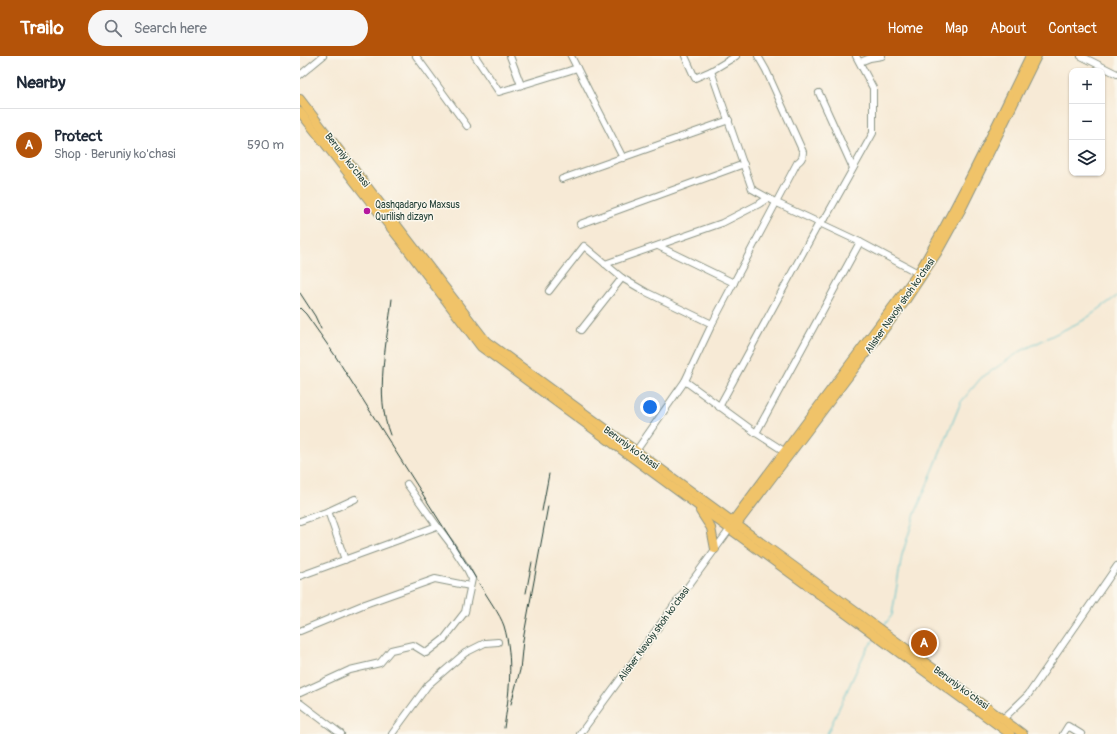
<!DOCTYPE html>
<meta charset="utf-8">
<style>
:root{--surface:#fff;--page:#f6f6f7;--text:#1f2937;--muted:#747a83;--line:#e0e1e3;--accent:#b45309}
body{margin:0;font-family:Pangolin,sans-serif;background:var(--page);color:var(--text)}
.controls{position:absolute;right:12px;top:12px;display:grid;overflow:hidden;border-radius:8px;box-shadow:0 1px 3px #0004}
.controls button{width:36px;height:36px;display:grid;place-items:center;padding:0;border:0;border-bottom:1px solid var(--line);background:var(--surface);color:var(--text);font:20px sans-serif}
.you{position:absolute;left:350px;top:351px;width:14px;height:14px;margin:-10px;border:3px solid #fff;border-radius:50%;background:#1a73e8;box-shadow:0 0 0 6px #1a73e833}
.badge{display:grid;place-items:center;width:26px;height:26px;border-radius:50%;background:var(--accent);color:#fff;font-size:13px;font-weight:700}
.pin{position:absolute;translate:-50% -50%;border:2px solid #fff;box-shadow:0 1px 4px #0006}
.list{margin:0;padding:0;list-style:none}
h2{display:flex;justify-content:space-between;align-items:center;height:52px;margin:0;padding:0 16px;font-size:17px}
h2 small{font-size:13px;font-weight:400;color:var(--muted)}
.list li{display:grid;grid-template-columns:26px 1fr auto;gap:12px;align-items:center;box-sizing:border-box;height:72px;padding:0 16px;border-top:1px solid var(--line)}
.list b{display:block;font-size:15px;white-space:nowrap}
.list p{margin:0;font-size:13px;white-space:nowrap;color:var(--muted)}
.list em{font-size:13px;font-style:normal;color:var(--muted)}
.icon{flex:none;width:22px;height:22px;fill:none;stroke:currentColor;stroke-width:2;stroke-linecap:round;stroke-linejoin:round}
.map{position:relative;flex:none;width:817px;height:678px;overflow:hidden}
header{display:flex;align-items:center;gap:24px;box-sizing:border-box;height:56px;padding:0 20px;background:var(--accent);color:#fff}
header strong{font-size:19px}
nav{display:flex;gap:22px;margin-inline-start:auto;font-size:14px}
.search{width:280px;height:36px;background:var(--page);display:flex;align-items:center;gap:10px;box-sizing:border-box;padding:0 14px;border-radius:22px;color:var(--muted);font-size:15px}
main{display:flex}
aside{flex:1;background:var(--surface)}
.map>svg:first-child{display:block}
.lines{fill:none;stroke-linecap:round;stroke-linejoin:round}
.stream{stroke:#50bec7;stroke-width:1}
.minor-casing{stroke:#8b9485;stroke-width:8}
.major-casing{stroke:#8b9485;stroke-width:10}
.minor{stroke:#fff;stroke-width:6}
.major{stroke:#f0c369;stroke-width:8}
.rail{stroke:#1f3d34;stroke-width:1}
.poi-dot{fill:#b5179e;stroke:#fbf7ec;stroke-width:1.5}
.labels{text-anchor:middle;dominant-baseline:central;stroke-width:3;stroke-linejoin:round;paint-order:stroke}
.street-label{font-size:10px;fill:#1f3d34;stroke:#fbf7ec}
.poi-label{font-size:10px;fill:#1f3d34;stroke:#fbf7ec;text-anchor:start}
</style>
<header>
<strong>Trailo</strong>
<div class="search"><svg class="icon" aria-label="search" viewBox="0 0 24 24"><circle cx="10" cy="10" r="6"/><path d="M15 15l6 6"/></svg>Search here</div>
<nav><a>Home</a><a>Map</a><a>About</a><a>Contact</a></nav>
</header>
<main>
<aside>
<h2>Nearby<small></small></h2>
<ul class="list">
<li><span class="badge">A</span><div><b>Protect</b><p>Shop · Beruniy ko'chasi</p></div><em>590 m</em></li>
</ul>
</aside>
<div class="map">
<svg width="817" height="678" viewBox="0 0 817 678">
<rect width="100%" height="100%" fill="#fbf7ec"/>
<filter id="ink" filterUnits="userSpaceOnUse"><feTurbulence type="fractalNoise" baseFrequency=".025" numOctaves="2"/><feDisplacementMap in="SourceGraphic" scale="8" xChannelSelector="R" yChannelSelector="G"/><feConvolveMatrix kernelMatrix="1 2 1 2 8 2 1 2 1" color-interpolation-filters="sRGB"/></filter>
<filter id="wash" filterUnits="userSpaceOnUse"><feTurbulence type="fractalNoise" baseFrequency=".012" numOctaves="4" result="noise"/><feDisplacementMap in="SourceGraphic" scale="16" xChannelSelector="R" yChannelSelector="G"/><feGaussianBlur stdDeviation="0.9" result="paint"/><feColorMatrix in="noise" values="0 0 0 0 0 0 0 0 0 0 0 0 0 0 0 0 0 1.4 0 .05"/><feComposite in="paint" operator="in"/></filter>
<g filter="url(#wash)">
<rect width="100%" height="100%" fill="#f7ead6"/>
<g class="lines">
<g class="stream">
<polyline points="583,571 592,559 602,499 615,458 661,346 681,322 721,295 784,264 817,240"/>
<polyline points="527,678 566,594 574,584"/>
</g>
</g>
</g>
<g filter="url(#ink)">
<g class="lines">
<defs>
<g id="minor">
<polyline points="116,0 167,70"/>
<polyline points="175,0 199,36 268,15 277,12"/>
<polyline points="210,0 221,29"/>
<polyline points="271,0 323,102"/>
<polyline points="385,0 395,22 411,15 436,0"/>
<polyline points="781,0 817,18"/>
<polyline points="560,6 570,2 582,0"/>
<polyline points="411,15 452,133 477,147 560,186 618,217"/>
<polyline points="0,19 23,0"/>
<polyline points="519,37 553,112"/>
<polyline points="262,123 429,64"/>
<polyline points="280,168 444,108"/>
<polyline points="358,190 434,227"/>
<polyline points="305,208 422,167 459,148 468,142"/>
<polyline points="249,235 284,190 322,222 346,236 412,268"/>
<polyline points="281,274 322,222"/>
<polyline points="385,325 456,377 484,395"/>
<polyline points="419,351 519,167 526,161 573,77 573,32 556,0"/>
<polyline points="456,377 560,186"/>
<path d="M336 395 385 325 412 268 497 107C501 104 503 102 503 96L466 14 458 0"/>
<polyline points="28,455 45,504"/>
<polyline points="0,465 29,455 55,443"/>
<polyline points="0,520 137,470"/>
<polyline points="0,575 65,548 135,523 170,530"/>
<polyline points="0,637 50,614 80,607 91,594 113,589 126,597 144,583 165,556 172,523 167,513 150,487 137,470 107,428"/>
<polyline points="0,647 41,678"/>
<polyline points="703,663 728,639 817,510"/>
<polyline points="92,678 128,629 165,597 185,587 198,586"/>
<polyline points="280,678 427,477 429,472"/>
<polyline points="763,678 768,670 781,678"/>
</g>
<g id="major">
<polyline points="0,43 186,285 723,678"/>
<polyline points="0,56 101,185 181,291 710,678"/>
<polyline points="400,455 411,472 415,493"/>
<path d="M432 466 618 217C660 147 694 73 730 0"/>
<polyline points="434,472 604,247 637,197 662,152 737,0"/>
</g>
</defs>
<use href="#minor" class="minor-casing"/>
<use href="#major" class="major-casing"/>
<use href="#minor" class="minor"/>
<use href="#major" class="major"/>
<g class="rail">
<polyline points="0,237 15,260 21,273"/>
<path d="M0 252 6 258 34 298 194 551C198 557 202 564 204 570 214 603 209 639 204 672"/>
<path d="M90 379C74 338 87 286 92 243"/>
<polyline points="242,455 249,418"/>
<polyline points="226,537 232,506"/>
<polyline points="211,648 220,614 223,584 248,450"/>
</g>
</g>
</g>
<circle class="poi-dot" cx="67" cy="155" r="4"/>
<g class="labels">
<g class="street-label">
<text transform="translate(47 104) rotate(52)">Beruniy ko'chasi</text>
<text transform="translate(600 250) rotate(-55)">Alisher Navoiy shoh ko'chasi</text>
<text transform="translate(331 392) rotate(36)">Beruniy ko'chasi</text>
<text transform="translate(354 578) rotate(-54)">Alisher Navoiy shoh ko'chasi</text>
<text transform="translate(661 632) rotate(36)">Beruniy ko'chasi</text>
</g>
<g class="poi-label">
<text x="75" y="149">Qashqadaryo Maxsus<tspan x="75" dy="12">Qurilish dizayn</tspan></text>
</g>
</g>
</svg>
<div class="controls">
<button>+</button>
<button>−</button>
<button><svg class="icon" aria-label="layers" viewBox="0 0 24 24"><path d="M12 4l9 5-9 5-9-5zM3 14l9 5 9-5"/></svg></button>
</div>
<div class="you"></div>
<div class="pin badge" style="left:624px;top:587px">A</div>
</div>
</main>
